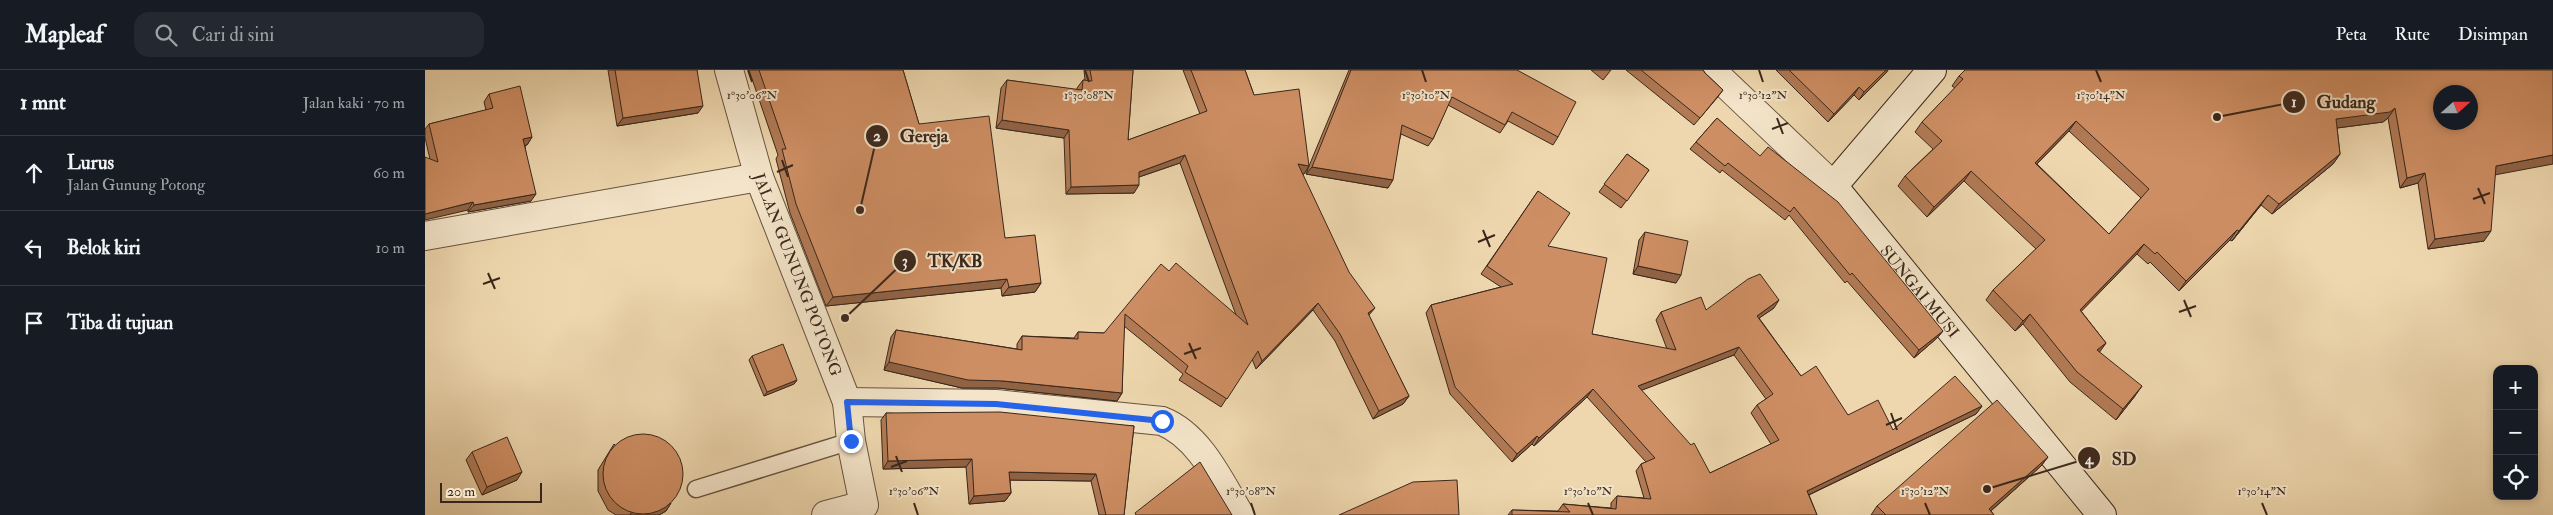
<!DOCTYPE html>
<html lang="id">
<meta charset="utf-8">
<style>
:root{--surface:#171b24;--page:#242831;--text:#f1f3f6;--muted:#9ea1a6;--line:#363941}
body{margin:0;font-family:"IM FELL Double Pica",serif;background:var(--page);color:var(--text)}
.controls{position:absolute;right:15px;bottom:15px;display:grid;overflow:hidden;border-radius:10px;box-shadow:0 2px 8px #0003}
.controls button{width:45px;height:45px;display:grid;place-items:center;padding:0;border:0;border-bottom:1px solid var(--line);background:var(--surface);color:var(--text);font:25px sans-serif}
.compass{position:absolute;left:2008px;top:15px;width:45px;height:45px;border-radius:50%;background:var(--surface);box-shadow:0 2px 8px #0003;rotate:69deg}
.scale{position:absolute;left:15px;bottom:12px;width:102px;box-sizing:border-box;padding-left:5px;border:2px solid #3a271c;border-top:0;font-size:14px;line-height:18px;white-space:nowrap;color:#3a271c;-webkit-text-stroke:4px #f4e5ca;paint-order:stroke}
.stop{position:absolute;width:15px;height:15px;margin:-11px;border:4px solid #2563eb;border-radius:50%;background:#fff}
.stop.end{background:#2563eb;border-color:#fff;box-shadow:0 1px 5px #0008}
.list{margin:0;padding:0;list-style:none}
h2{display:flex;justify-content:space-between;align-items:center;height:65px;margin:0;padding:0 20px;font-size:21px}
h2 small{font-size:16px;font-weight:400;color:var(--muted)}
.list li{display:grid;grid-template-columns:32px 1fr auto;gap:15px;align-items:center;box-sizing:border-box;height:75px;padding:0 20px;border-top:1px solid var(--line)}
.list b{display:block;font-size:19px;white-space:nowrap}
.list p{margin:0;font-size:16px;white-space:nowrap;color:var(--muted)}
.list em{font-size:16px;font-style:normal;color:var(--muted)}
.icon{flex:none;width:28px;height:28px;fill:none;stroke:currentColor;stroke-width:2;stroke-linecap:round;stroke-linejoin:round}
.map{position:relative;flex:none;width:2128px;height:445px;overflow:hidden}
header{display:flex;align-items:center;gap:30px;box-sizing:border-box;height:70px;padding:0 25px;background:var(--surface);border-bottom:1px solid var(--line)}
header strong{font-size:24px}
nav{display:flex;gap:28px;margin-inline-start:auto;font-size:18px}
.search{width:350px;height:45px;background:var(--page);display:flex;align-items:center;gap:12px;box-sizing:border-box;padding:0 18px;border-radius:15px;color:var(--muted);font-size:19px}
main{display:flex}
aside{flex:1;background:var(--surface)}
.map>svg:first-child{display:block}
.lines{fill:none;stroke-linecap:round;stroke-linejoin:round}
.lane-casing{stroke:#675340;stroke-width:19}
.street-casing{stroke:#675340;stroke-width:30}
.secondary-casing{stroke:#3a271c;stroke-width:30}
.lane{stroke:#f4e5ca;stroke-width:16}
.street{stroke:#f4e5ca;stroke-width:28}
.secondary{stroke:#f4e5ca;stroke-width:28}
.wall{fill:#b17a55;stroke:#3a271c;fill-rule:evenodd}
.shaded-wall{fill:#906345;stroke:#3a271c}
.building{fill:#ce8e63;stroke:#3a271c;fill-rule:evenodd}
.route{stroke:#2563eb;stroke-width:6}
.ticks{fill:none;stroke:#3a271c;stroke-width:2}
.labels{text-anchor:middle;dominant-baseline:central;stroke-width:4;stroke-linejoin:round;paint-order:stroke}
.street-label{font-size:16px;fill:#3a271c;stroke:#f4e5ca}
.ticks-label{font-size:12px;text-anchor:middle;fill:#3a271c;stroke:#f4e5ca;stroke-width:4;stroke-linejoin:round;paint-order:stroke}
.leader{fill:none;stroke:#3a271c;stroke-width:2}
.callout-dot{fill:#3a271c;stroke:#f4e5ca;stroke-width:2}
.mark-label{font-size:15px;text-anchor:middle;font-weight:bold;fill:#fff}
.callout-label{font-size:18px;text-anchor:middle;font-weight:bold;fill:#3a271c;stroke:#f4e5ca;stroke-width:4;stroke-linejoin:round;paint-order:stroke}
</style>
<header>
<strong>Mapleaf</strong>
<div class="search"><svg class="icon" aria-label="search" viewBox="0 0 24 24"><circle cx="10" cy="10" r="6"/><path d="M15 15l6 6"/></svg>Cari di sini</div>
<nav><a>Peta</a><a>Rute</a><a>Disimpan</a></nav>
</header>
<main>
<aside>
<h2>1 mnt<small>Jalan kaki · 70 m</small></h2>
<ul class="list">
<li><svg class="icon" aria-label="ahead" viewBox="0 0 24 24"><path d="M12 20V5M6 11l6-6 6 6"/></svg><div><b>Lurus</b><p>Jalan Gunung Potong</p></div><em>60 m</em></li>
<li><svg class="icon" aria-label="left" viewBox="0 0 24 24"><path d="M17 20v-9H6M10 6l-5 5 5 5"/></svg><div><b>Belok kiri</b></div><em>10 m</em></li>
<li><svg class="icon" aria-label="arrive" viewBox="0 0 24 24"><path d="M6 21V4h12l-3 4 3 4H6"/></svg><div><b>Tiba di tujuan</b></div></li>
</ul>
</aside>
<div class="map">
<svg width="2128" height="445" viewBox="0 0 2128 445">
<rect width="100%" height="100%" fill="#eed7ae"/>
<filter id="stains"><feTurbulence type="fractalNoise" baseFrequency=".004" numOctaves="4"/><feColorMatrix values="0 0 0 0 .2 0 0 0 0 .09 0 0 0 0 .02 0 0 0 .5 -.17"/></filter>
<radialGradient id="worn" r=".72"><stop offset=".6" stop-color="#630" stop-opacity="0"/><stop offset="1" stop-color="#630" stop-opacity=".3"/></radialGradient>
<g class="lines">
<defs>
<polyline id="lane" points="271,419 426,371"/>
<g id="street">
<path id="s1" d="M304 0 334 107 422 332 426 371 439 435 401 445"/>
<polyline points="1286,0 1408,116"/>
<polyline points="0,166 334,107"/>
<path d="M422 332 571 334 737 351C775 366 795 412 815 445"/>
</g>
<g id="secondary">
<path id="s2" d="M1507 0 1408 116 1677 445"/>
</g>
</defs>
<use href="#lane" class="lane-casing"/>
<use href="#street" class="street-casing"/>
<use href="#secondary" class="secondary-casing"/>
<use href="#lane" class="lane"/>
<use href="#street" class="street"/>
<use href="#secondary" class="secondary"/>
</g>
<g class="wall">
<polygon points="183,0 272,0 273,43 192,56"/>
<polygon points="324,0 478,0 494,54 580,168 616,213 610,222 577,226 576,218 401,236 365,143 351,89 353,85"/>
<polygon points="659,0 708,0 703,70 775,44 758,0 820,0 829,25 884,96 924,0 1092,0 1133,67 1128,75 1083,51 1075,63 1023,35 1008,69 1003,76 976,64 963,118 881,104 884,96 879,104 877,104 944,246 984,326 978,334 948,349 910,271 888,240 831,299 827,289 796,337 754,310 758,304 699,256 697,323 692,331 573,318 537,318 459,300 466,267 471,260 592,279 592,274 597,266 649,268 653,262 679,263 744,201 811,245 755,93 714,107 709,123 641,124 639,68 571,58 576,18 582,10 652,20 652,18 658,10 660,10"/>
<polygon points="1166,0 1186,0 1178,10"/>
<polygon points="1201,0 1278,0 1280,3 1298,20 1292,28 1269,55"/>
<polygon points="1351,0 1463,0 1461,3 1434,30 1429,25 1403,52"/>
<path d="M2128 0 2070 105 2059 171 2003 179 1993 113 1975 118 1963 48 1958 52 1912 58 1915 84 1908 94 1847 144 1836 135 1807 171 1805 170 1754 221 1725 192 1723 194 1712 184 1656 241 1681 273 1674 282 1710 326 1691 350 1645 312 1598 254 1590 261 1561 230 1568 220 1611 179 1539 111 1502 147 1473 116 1480 106 1508 79 1490 62 1497 52 1530 18 1527 16 1534 6ZM1644 61 1716 128 1684 164 1612 94Z"/>
<polygon points="64,24 107,67 102,75 100,75 106,131 43,142 43,140 5,89 0,68 0,59 4,54 61,40 59,32"/>
<polygon points="1292,48 1518,261 1512,268 1489,288 1422,211 1420,213 1364,145 1360,150 1297,100 1295,103 1265,79 1271,72"/>
<polygon points="1202,84 1224,100 1196,138 1174,122"/>
<path d="M1113 121 1123 176 1167 264 1242 279 1231 250 1236 242 1349 238 1334 248 1376 306 1423 345 1468 360 1557 336 1551 344 1384 425 1392 445H1083L1087 440 1133 441 1138 434 1186 438V433L1192 426 1219 428 1211 401 1216 394 1221 392 1162 327 1109 376 1107 374 1087 392 1025 324 1001 243 1006 235 1076 217 1056 204ZM1309 285 1341 329 1332 335 1326 343 1346 374 1285 403 1216 320Z"/>
<polygon points="1220,162 1251,213 1208,204 1214,170"/>
<polygon points="327,286 372,310 369,314 339,326 324,290"/>
<polygon points="461,343 709,356 699,445 674,445 666,411 585,410 586,423 580,431 544,434 541,397 458,399 456,350"/>
<polygon points="189,374 246,433 241,441 234,445 191,445 183,440 173,421 173,400"/>
<polygon points="47,382 92,410 57,425 41,390"/>
<polygon points="1623,387 1616,396 1566,441 1569,445 1446,445 1452,436"/>
</g>
<g class="shaded-wall">
<polygon points="1461,0 1463,0 1461,3 1434,30 1439,22"/>
<polygon points="1434,17 1429,25 1403,52 1409,44"/>
<polygon points="278,36 273,43 192,56 198,48"/>
<polygon points="1970,38 1963,48 1958,52 1904,59 1911,49"/>
<polygon points="577,50 644,60 639,68 571,58"/>
<polygon points="1651,51 1644,61 1603,103 1610,93"/>
<polygon points="107,67 102,75 93,77 98,69"/>
<polygon points="1915,84 1908,94 1847,144 1854,134"/>
<polygon points="760,85 755,93 708,109 714,102"/>
<polygon points="2128,85 2128,94 2064,106 2071,96"/>
<polygon points="873,94 884,96 879,104 868,102"/>
<polygon points="887,97 968,110 963,118 881,104"/>
<polygon points="1546,101 1539,111 1502,147 1509,137"/>
<polygon points="2000,103 1993,113 1975,118 1982,108"/>
<polygon points="714,115 709,123 641,124 646,117"/>
<polygon points="111,124 106,131 43,142 49,135"/>
<polygon points="1843,125 1836,135 1807,171 1814,161"/>
<polygon points="48,132 43,140 0,150 0,144"/>
<polygon points="1812,160 1805,170 1754,221 1761,211"/>
<polygon points="2066,161 2059,171 2003,179 2010,169"/>
<polygon points="1719,174 1712,184 1648,250 1655,240"/>
<polygon points="1213,196 1256,205 1251,213 1208,204"/>
<polygon points="582,209 576,218 401,236 408,227"/>
<polygon points="616,213 610,222 577,226 584,217"/>
<polygon points="1354,230 1349,238 1327,253 1332,246"/>
<polygon points="893,233 888,240 831,299 837,291"/>
<polygon points="950,238 944,245 943,243"/>
<polygon points="1605,244 1598,254 1590,261 1598,251"/>
<polygon points="1518,261 1512,268 1489,288 1494,280"/>
<polygon points="1681,273 1674,283 1672,280"/>
<polygon points="1314,277 1309,285 1207,324 1213,316"/>
<polygon points="464,292 578,311 697,323 692,331 573,318 537,318 459,300"/>
<polygon points="372,310 369,314 339,326 342,322"/>
<polygon points="1717,316 1710,326 1691,350 1698,339"/>
<polygon points="1168,319 1162,327 1109,376 1114,368"/>
<polygon points="984,326 978,334 948,349 954,341"/>
<polygon points="1557,336 1551,344 1377,428 1382,421"/>
<polygon points="1112,366 1107,374 1087,392 1092,384"/>
<polygon points="1623,387 1616,396 1561,445 1564,439"/>
<polygon points="547,389 541,397 458,399 463,391"/>
<polygon points="97,402 92,410 57,425 62,417"/>
<polygon points="584,402 671,404 666,411 579,410"/>
<polygon points="586,423 580,431 544,434 549,426"/>
<polygon points="246,433 241,441 234,445 205,445 206,443"/>
</g>
<g class="building">
<polygon points="190,0 272,0 278,36 198,48"/>
<polygon points="334,0 478,0 494,54 564,46 580,168 610,165 616,213 584,217 582,209 408,227 371,134 357,79 361,79"/>
<polygon points="665,0 708,0 703,70 782,41 766,0 820,0 829,25 874,19 884,96 873,94 924,202 950,238 943,243 984,326 954,341 915,264 893,233 837,291 833,281 802,329 760,302 763,296 700,244 697,323 578,311 543,310 464,292 471,260 597,280 597,266 653,269 653,262 679,263 736,194 744,201 751,193 823,255 760,85 714,102 714,115 646,117 644,60 577,50 582,10 657,20 658,10 667,11"/>
<polygon points="926,0 1092,0 1151,32 1133,67 1087,42 1080,55 1027,27 1008,69 977,55 968,110 887,97"/>
<polygon points="1216,0 1278,0 1280,3 1298,20 1275,48"/>
<polygon points="1364,0 1461,0 1439,22 1434,17 1409,44"/>
<path d="M1540 0H2128V85L2071 96 2066 161 2010 169 2000 103 1982 108 1970 38 1965 42 1911 49 1915 84 1854 134 1843 125 1814 161 1812 160 1761 211 1732 182 1730 184 1719 174 1655 240 1681 273 1672 280 1717 316 1698 339 1652 302 1605 244 1598 251 1568 220 1620 170 1546 101 1509 137 1480 106 1517 71 1497 52 1538 9 1534 6ZM2016 22H2046V52H2016ZM1651 51 1724 119 1684 164 1610 93Z"/>
<polygon points="95,16 107,67 98,69 111,124 49,135 48,132 0,144 0,87 13,92 4,54 68,38 64,24"/>
<polygon points="1292,48 1335,86 1343,77 1413,132 1518,261 1494,280 1427,203 1425,205 1369,137 1365,142 1303,93 1300,96 1271,72"/>
<polygon points="1202,84 1224,100 1202,131 1179,114"/>
<path d="M1113 121 1145 143 1123 176 1182 188 1167 264 1251 280 1236 242 1276 227 1281 240 1323 209 1335 204 1354 230 1332 246 1376 306 1391 296 1423 345 1453 330 1468 360 1530 306 1557 336 1382 421 1392 445H1087V440L1145 442 1138 434 1191 439 1192 426 1226 429 1216 394 1230 388 1168 319 1114 368 1112 366 1092 384 1030 317 1006 235 1088 214 1062 196ZM1314 277 1348 324 1332 335 1354 370 1285 403 1269 373 1266 375 1213 316Z"/>
<polygon points="1220,162 1263,171 1256,205 1213,196"/>
<polygon points="358,274 372,310 342,322 327,286"/>
<polygon points="1572,330 1623,387 1564,439 1569,445 1461,445 1452,436"/>
<polygon points="575,342 709,356 699,445 681,445 671,404 584,402 586,423 549,426 547,389 463,391 461,343"/>
<circle cx="218" cy="404" r="40"/>
<polygon points="82,367 97,402 62,417 47,382"/>
<polygon points="775,392 807,445 711,445 710,443"/>
<polygon points="1032,410 1034,445 914,445 988,412"/>
</g>
<g class="lines">
<polyline class="route" points="426,371 422,332 571,334 737,351"/>
</g>
<path class="ticks" d="M323 0 327 12M660 0 664 12M997 0 1001 12M1334 0 1338 12M1671 0 1676 12M1352 48 1358 64M1347 59 1363 53M357 90 363 107M352 102 368 95M2053 118 2060 134M2048 129 2065 123M1058 160 1065 177M1053 172 1070 165M63 203 70 219M58 214 75 208M1759 230 1766 247M1754 242 1771 236M764 273 771 289M759 284 776 278M1466 343 1472 360M1461 355 1477 348M471 386 477 402M466 397 482 391M489 433 493 445M826 433 830 445M1163 433 1168 445M1500 433 1505 445M1837 433 1842 445"/>
<g class="labels">
<g class="street-label">
<text stroke="none"><textPath href="#s1" startOffset="216">JALAN GUNUNG POTONG</textPath></text>
<text stroke="none"><textPath href="#s2" startOffset="289">SUNGAI MUSI</textPath></text>
</g>
</g>
<g class="ticks-label">
<text x="327" y="29">1°30'06"N</text>
<text x="664" y="29">1°30'08"N</text>
<text x="1001" y="29">1°30'10"N</text>
<text x="1338" y="29">1°30'12"N</text>
<text x="1676" y="29">1°30'14"N</text>
<text x="489" y="425">1°30'06"N</text>
<text x="826" y="425">1°30'08"N</text>
<text x="1163" y="425">1°30'10"N</text>
<text x="1500" y="425">1°30'12"N</text>
<text x="1837" y="425">1°30'14"N</text>
</g>
<path class="leader" d="M1792 47L1869 32M435 140L452 66M420 248L480 191M1562 419L1664 388"/>
<g class="callout-dot">
<circle cx="1792" cy="47" r="5"/>
<circle cx="435" cy="140" r="5"/>
<circle cx="420" cy="248" r="5"/>
<circle cx="1562" cy="419" r="5"/>
<circle cx="1869" cy="32" r="12"/>
<circle cx="452" cy="66" r="12"/>
<circle cx="480" cy="191" r="12"/>
<circle cx="1664" cy="388" r="12"/>
</g>
<g class="mark-label">
<text x="1869" y="37">1</text>
<text x="452" y="71">2</text>
<text x="480" y="196">3</text>
<text x="1664" y="394">4</text>
</g>
<g class="callout-label">
<text x="1921" y="38">Gudang</text>
<text x="499" y="72">Gereja</text>
<text x="530" y="197">TK/KB</text>
<text x="1699" y="395">SD</text>
</g>
<rect width="100%" height="100%" filter="url(#stains)"/>
<rect width="100%" height="100%" fill="url(#worn)"/>
</svg>
<div class="controls">
<button>+</button>
<button>−</button>
<button><svg class="icon" aria-label="locate" viewBox="0 0 24 24"><circle cx="12" cy="12" r="6"/><path d="M12 2v4M12 18v4M2 12h4M18 12h4"/></svg></button>
</div>
<svg class="compass" viewBox="-18 -18 36 36"><path d="M0-13l5 13h-10z" fill="#e53935"/><path d="M0 13l5-13h-10z" fill="#9ea1a6"/></svg>
<div class="scale">20 m</div>
<div class="stop" style="left:737px;top:351px"></div>
<div class="stop end" style="left:426px;top:371px"></div>
</div>
</main>
